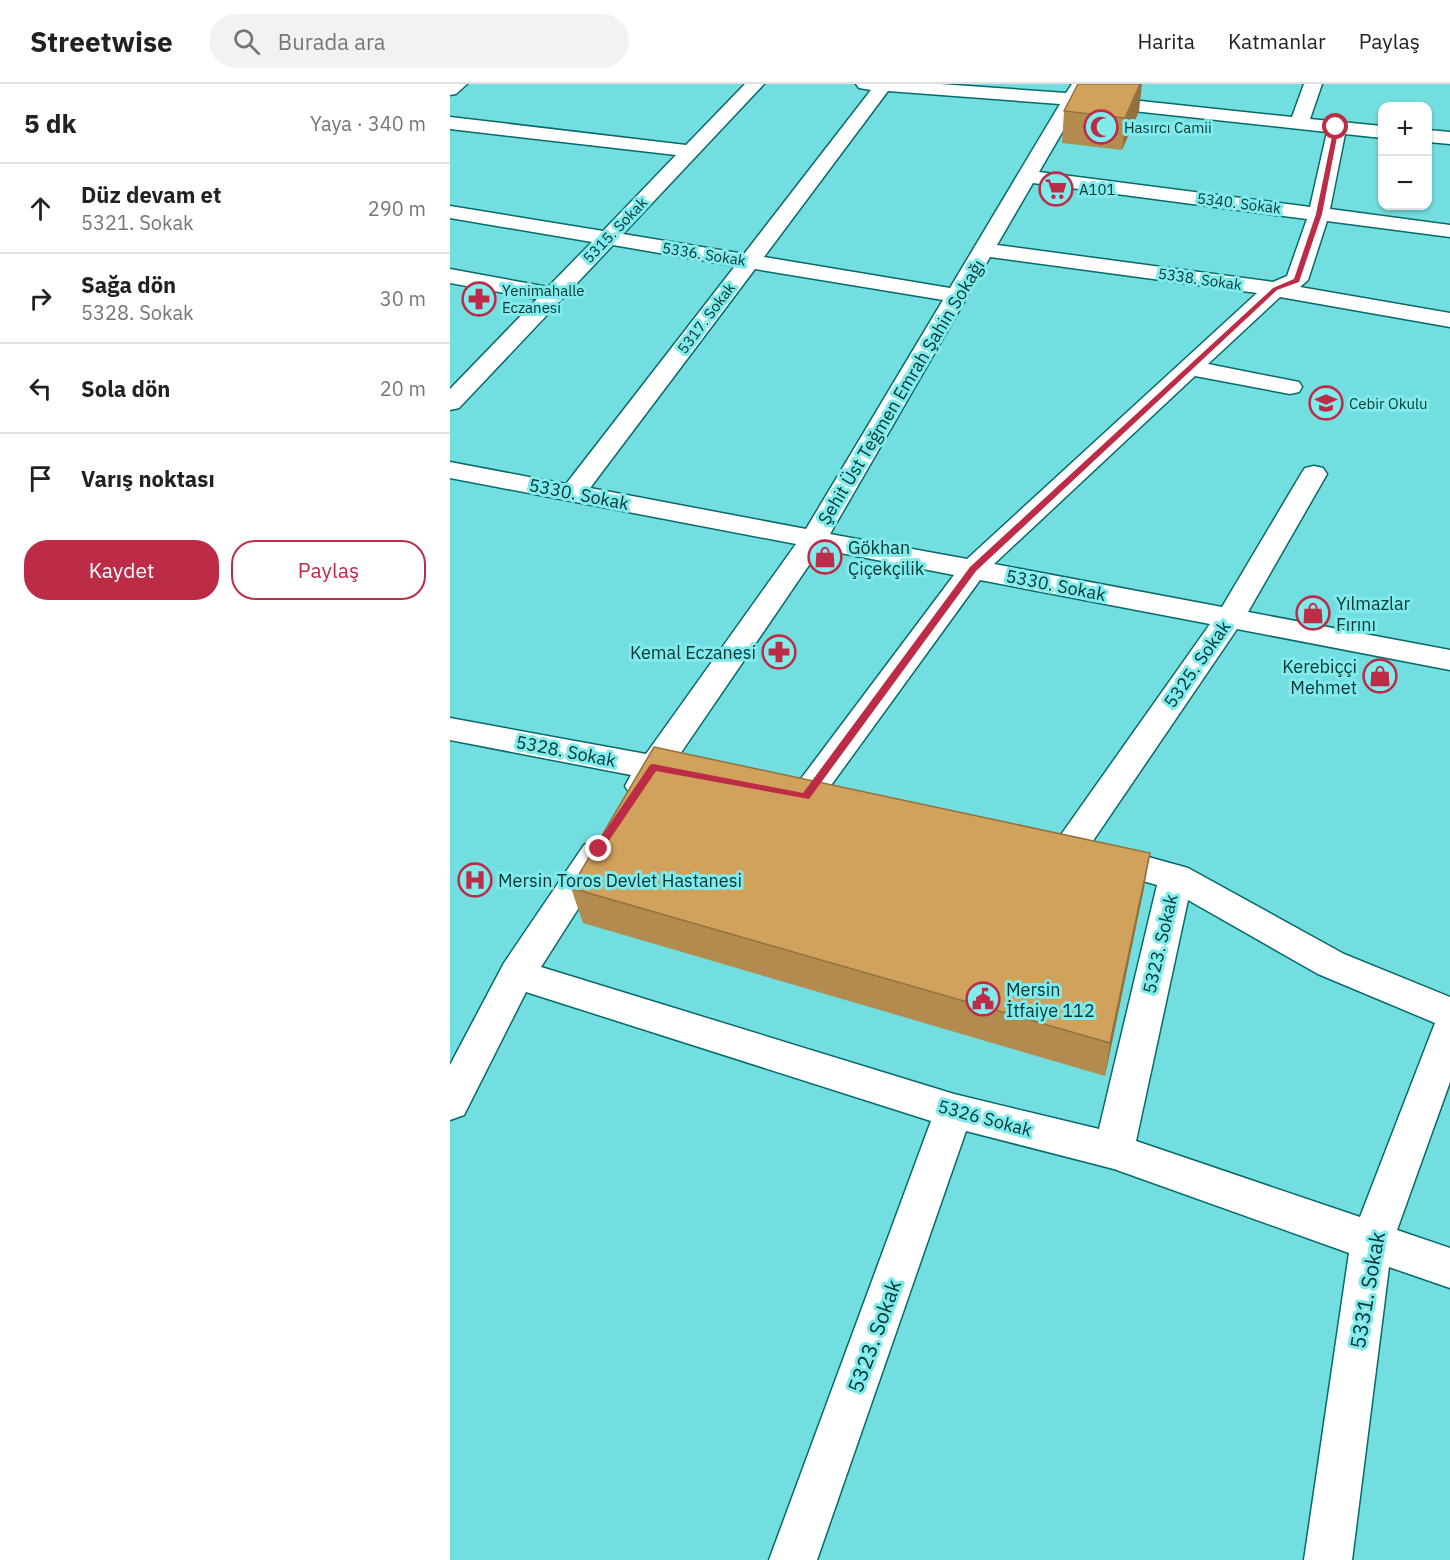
<!DOCTYPE html>
<html lang="tr">
<meta charset="utf-8">
<style>
:root{--surface:#fff;--page:#f2f2f2;--text:#222;--muted:#767676;--line:#e0e0e0;--accent:#bd2c47}
body{margin:0;font-family:"IBM Plex Sans",sans-serif;background:var(--page);color:var(--text)}
.controls{position:absolute;right:18px;top:18px;display:grid;overflow:hidden;border-radius:12px;box-shadow:0 2px 4px #0004}
.controls button{width:54px;height:54px;display:grid;place-items:center;padding:0;border:0;border-bottom:2px solid var(--line);background:var(--surface);color:var(--text);font:30px sans-serif}
.stop{position:absolute;width:18px;height:18px;margin:-14px;border:4px solid #bd2c47;border-radius:50%;background:#fff}
.stop.end{background:#bd2c47;border-color:#fff;box-shadow:0 2px 6px #0008}
.list{margin:0;padding:0;list-style:none}
h2{display:flex;justify-content:space-between;align-items:center;height:78px;margin:0;padding:0 24px;font-size:26px}
h2 small{font-size:20px;font-weight:400;color:var(--muted)}
.list li{display:grid;grid-template-columns:39px 1fr auto;gap:18px;align-items:center;box-sizing:border-box;height:90px;padding:0 24px;border-top:2px solid var(--line)}
.list b{display:block;font-size:22px;white-space:nowrap}
.list p{margin:0;font-size:20px;white-space:nowrap;color:var(--muted)}
.list em{font-size:20px;font-style:normal;color:var(--muted)}
.actions{display:flex;gap:12px;padding:18px 24px}
.actions a{flex:1;padding:14px 0;border:2px solid var(--accent);border-radius:24px;text-align:center;font-size:21px;color:var(--accent)}
.actions .main{background:var(--accent);color:#fff}
.icon{flex:none;width:33px;height:33px;fill:none;stroke:currentColor;stroke-width:2;stroke-linecap:round;stroke-linejoin:round}
.map{position:relative;flex:none;width:1000px;height:1476px;overflow:hidden}
header{display:flex;align-items:center;gap:36px;box-sizing:border-box;height:84px;padding:0 30px;background:var(--surface);border-bottom:2px solid var(--line)}
header strong{font-size:28px}
nav{display:flex;gap:33px;margin-inline-start:auto;font-size:21px}
.search{width:420px;height:54px;background:var(--page);display:flex;align-items:center;gap:15px;box-sizing:border-box;padding:0 21px;border-radius:33px;color:var(--muted);font-size:22px}
main{display:flex}
aside{flex:1;background:var(--surface)}
.map>svg:first-child{display:block}
.lines{fill:none;stroke-linecap:round;stroke-linejoin:round}
.minor-casing{stroke:#07696a;stroke-width:3}
.major-casing{stroke:#07696a;stroke-width:3}
.minor{fill:#fff;fill-rule:evenodd}
.major{fill:#fff;fill-rule:evenodd}
.wall{fill:#b48b4e}
.shaded-wall{fill:#927140}
.building{fill:#d1a25b;stroke:#927140;stroke-width:1.5}
.route{fill:#bd2c47}
.labels{text-anchor:middle;dominant-baseline:central;stroke-width:6;stroke-linejoin:round;paint-order:stroke}
.far-poi-label{font-size:15px;fill:#033636;stroke:#81ebec;text-anchor:start}
.far-street-label{font-size:15px;fill:#033636;stroke:#81ebec}
.street-label{font-size:18px;fill:#033636;stroke:#81ebec}
.poi-label{font-size:18px;fill:#033636;stroke:#81ebec;text-anchor:start}
.near-street-label{font-size:21px;fill:#033636;stroke:#81ebec}
</style>
<header>
<strong>Streetwise</strong>
<div class="search"><svg class="icon" aria-label="search" viewBox="0 0 24 24"><circle cx="10" cy="10" r="6"/><path d="M15 15l6 6"/></svg>Burada ara</div>
<nav><a>Harita</a><a>Katmanlar</a><a>Paylaş</a></nav>
</header>
<main>
<aside>
<h2>5 dk<small>Yaya · 340 m</small></h2>
<ul class="list">
<li><svg class="icon" aria-label="ahead" viewBox="0 0 24 24"><path d="M12 20V5M6 11l6-6 6 6"/></svg><div><b>Düz devam et</b><p>5321. Sokak</p></div><em>290 m</em></li>
<li><svg class="icon" aria-label="right" viewBox="0 0 24 24"><path d="M7 20v-9h11M14 6l5 5-5 5"/></svg><div><b>Sağa dön</b><p>5328. Sokak</p></div><em>30 m</em></li>
<li><svg class="icon" aria-label="left" viewBox="0 0 24 24"><path d="M17 20v-9H6M10 6l-5 5 5 5"/></svg><div><b>Sola dön</b></div><em>20 m</em></li>
<li><svg class="icon" aria-label="arrive" viewBox="0 0 24 24"><path d="M6 21V4h12l-3 4 3 4H6"/></svg><div><b>Varış noktası</b></div></li>
</ul>
<div class="actions"><a class="main">Kaydet</a><a>Paylaş</a></div>
</aside>
<div class="map">
<svg width="1000" height="1476" viewBox="0 0 1000 1476">
<rect width="100%" height="100%" fill="#73dedf"/>
<g class="lines">
<defs>
<g id="minor">
<path d="M295 0H314L173 150 294 170 421 6 409 4 406 0H490L616 9 622 0H640L634 11 842 33 854 0H872L860 35 932 42V54L895 50 880 125 1000 141V153L877 137 858 196 850 203 1000 229V243L830 213 758 280 849 298 852 303 849 308 840 310 745 292 544 480 772 523 851 390 855 384 864 382 873 384 877 390 798 528 1000 566V586L787 545 632 773 620 777 608 773 603 764 608 755 760 540 530 496 366 722 355 725 344 722 339 713 344 704 504 491 370 465 226 676 233 679 238 687 233 695 222 699 212 697C202 711 197 716 180 710L175 702 181 691 0 656V634L196 670 346 460 0 394V378L116 400 285 182 163 161 9 324 0 326V305L87 215 0 199V185L98 203 142 158 0 134V122L153 147 226 71 0 45V33L236 61ZM438 7 610 20 500 204 314 173ZM628 21 877 48 860 123 589 88ZM583 99 857 135 837 192 823 198 547 161ZM540 173 807 209 517 475 380 450ZM305 185 493 216 356 445 140 404Z"/>
<polygon points="978,46 1000,48 1000,60 978,58"/>
<path d="M146 757 158 761 163 770 91 883 504 1010 649 1045 707 801 643 783 638 774 643 765 655 761 738 784 894 870 1000 913V998L947 1146 1000 1164V1204L939 1183 902 1476H854L899 1169 664 1085 516 1047 367 1476H319L481 1037 76 908 14 1031 0 1036V981L54 879 134 761ZM738 816 868 890 985 939 910 1133 686 1057Z"/>
</g>
<polygon id="major" points="0,0 17,0 6,10 0,11"/>
</defs>
<use href="#minor" class="minor-casing"/>
<use href="#major" class="major-casing"/>
<use href="#minor" class="minor"/>
<use href="#major" class="major"/>
</g>
<g class="wall">
<polygon points="614,27 689,27 672,66 612,59"/>
<polygon points="121,804 694,804 655,992 133,839"/>
</g>
<g class="shaded-wall">
<polygon points="690,0 692,0 689,27 672,66 675,34"/>
<polygon points="700,769 694,804 655,992 660,959"/>
</g>
<g class="building">
<polygon points="628,0 690,0 675,34 614,27"/>
<polygon points="204,663 700,769 660,959 121,804"/>
</g>
<polygon class="route" points="886,42 889,43 872,130 849,198 827,206 526,487 359,715 206,687 152,767 145,767 145,762 200,681 203,680 353,709 520,483 823,204 844,195 866,130 884,43"/>
<defs>
<symbol id="mosque-ring" viewBox="-11 -11 22 22"><circle r="9.5" fill="#81ebec" stroke="#bd2c47" stroke-width="1.5"/><path d="M3.5-4.9A6 6 0 1 0 3.5 4.9A5 5 0 1 1 3.5-4.9Z" fill="#bd2c47"/></symbol>
<symbol id="supermarket-ring" viewBox="-11 -11 22 22"><circle r="9.5" fill="#81ebec" stroke="#bd2c47" stroke-width="1.5"/><path d="M-6-5.5h2.5l.6 2H6L4.5 2H-2.5L-4.4-4H-6ZM-1.5 3.2a1.3 1.3 0 1 0 .1 0ZM3 3.2a1.3 1.3 0 1 0 .1 0Z" fill="#bd2c47"/></symbol>
<symbol id="pharmacy-ring" viewBox="-11 -11 22 22"><circle r="9.5" fill="#81ebec" stroke="#bd2c47" stroke-width="1.5"/><path d="M-2-6h4v4h4v4h-4v4h-4v-4h-4v-4h4Z" fill="#bd2c47"/></symbol>
<symbol id="school-ring" viewBox="-11 -11 22 22"><circle r="9.5" fill="#81ebec" stroke="#bd2c47" stroke-width="1.5"/><path d="M0-5L7-2L0 1L-7-2ZM-4 1L0 2.5L4 1V4Q0 6-4 4Z" fill="#bd2c47"/></symbol>
<symbol id="shop-ring" viewBox="-11 -11 22 22"><circle r="9.5" fill="#81ebec" stroke="#bd2c47" stroke-width="1.5"/><path d="M-5-2.5h2.3a2.7 3.5 0 0 1 5.4 0H5L5.5 6h-11ZM-1.5-2.5h3a1.5 2.3 0 0 0-3 0Z" fill="#bd2c47"/></symbol>
<symbol id="hospital-ring" viewBox="-11 -11 22 22"><circle r="9.5" fill="#81ebec" stroke="#bd2c47" stroke-width="1.5"/><path d="M-5-5h3v3.5h4V-5h3V5h-3V1.5h-4V5h-3Z" fill="#bd2c47"/></symbol>
<symbol id="civic-ring" viewBox="-11 -11 22 22"><circle r="9.5" fill="#81ebec" stroke="#bd2c47" stroke-width="1.5"/><path d="M-.6-6.5H3V-4.5H.6V-3L4-1V1h2V6H-6V1h2V-1L-.6-3ZM-1.2 2.5V6h2.4V2.5Z" fill="#bd2c47"/></symbol>
</defs>
<g fill-rule="evenodd">
<use href="#mosque-ring" x="632" y="24" width="38" height="38"/>
<use href="#supermarket-ring" x="587" y="86" width="38" height="38"/>
<use href="#pharmacy-ring" x="10" y="196" width="38" height="38"/>
<use href="#school-ring" x="857" y="300" width="38" height="38"/>
<use href="#shop-ring" x="356" y="454" width="38" height="38"/>
<use href="#shop-ring" x="844" y="510" width="38" height="38"/>
<use href="#pharmacy-ring" x="310" y="549" width="38" height="38"/>
<use href="#shop-ring" x="911" y="573" width="38" height="38"/>
<use href="#hospital-ring" x="6" y="777" width="38" height="38"/>
<use href="#civic-ring" x="514" y="896" width="38" height="38"/>
</g>
<g class="labels">
<g class="far-poi-label">
<text x="674" y="43">Hasırcı Camii</text>
<text x="629" y="105">A101</text>
<text x="52" y="206">Yenimahalle<tspan x="52" dy="17">Eczanesi</tspan></text>
<text x="899" y="319">Cebir Okulu</text>
</g>
<g class="far-street-label">
<text transform="translate(789 119) rotate(7)">5340. Sokak</text>
<text transform="translate(165 146) rotate(-46)">5315. Sokak</text>
<text transform="translate(254 170) rotate(9)">5336. Sokak</text>
<text transform="translate(750 195) rotate(8)">5338. Sokak</text>
<text transform="translate(256 234) rotate(-53)">5317. Sokak</text>
</g>
<g class="street-label">
<text transform="translate(451 308) rotate(-59)">Şehit Üst Teğmen Emrah Şahin Sokağı</text>
<text transform="translate(129 410) rotate(11)">5330. Sokak</text>
<text transform="translate(606 501) rotate(11)">5330. Sokak</text>
<text transform="translate(747 580) rotate(-55)">5325. Sokak</text>
<text transform="translate(116 667) rotate(11)">5328. Sokak</text>
<text transform="translate(710 860) rotate(-77)">5323. Sokak</text>
<text transform="translate(535 1034) rotate(15)">5326 Sokak</text>
</g>
<g class="poi-label">
<text x="398" y="463">Gökhan<tspan x="398" dy="21">Çiçekçilik</tspan></text>
<text x="886" y="519">Yılmazlar<tspan x="886" dy="21">Fırını</tspan></text>
<text x="306" y="568" text-anchor="end">Kemal Eczanesi</text>
<text x="907" y="582" text-anchor="end">Kerebiççi<tspan x="907" dy="21">Mehmet</tspan></text>
<text x="48" y="796">Mersin Toros Devlet Hastanesi</text>
<text x="556" y="905">Mersin<tspan x="556" dy="21">İtfaiye 112</tspan></text>
</g>
<g class="near-street-label">
<text transform="translate(917 1206) rotate(-80)">5331. Sokak</text>
<text transform="translate(424 1252) rotate(-70)">5323. Sokak</text>
</g>
</g>
</svg>
<div class="controls">
<button>+</button>
<button>−</button>
</div>
<div class="stop" style="left:886px;top:43px"></div>
<div class="stop end" style="left:149px;top:765px"></div>
</div>
</main>
